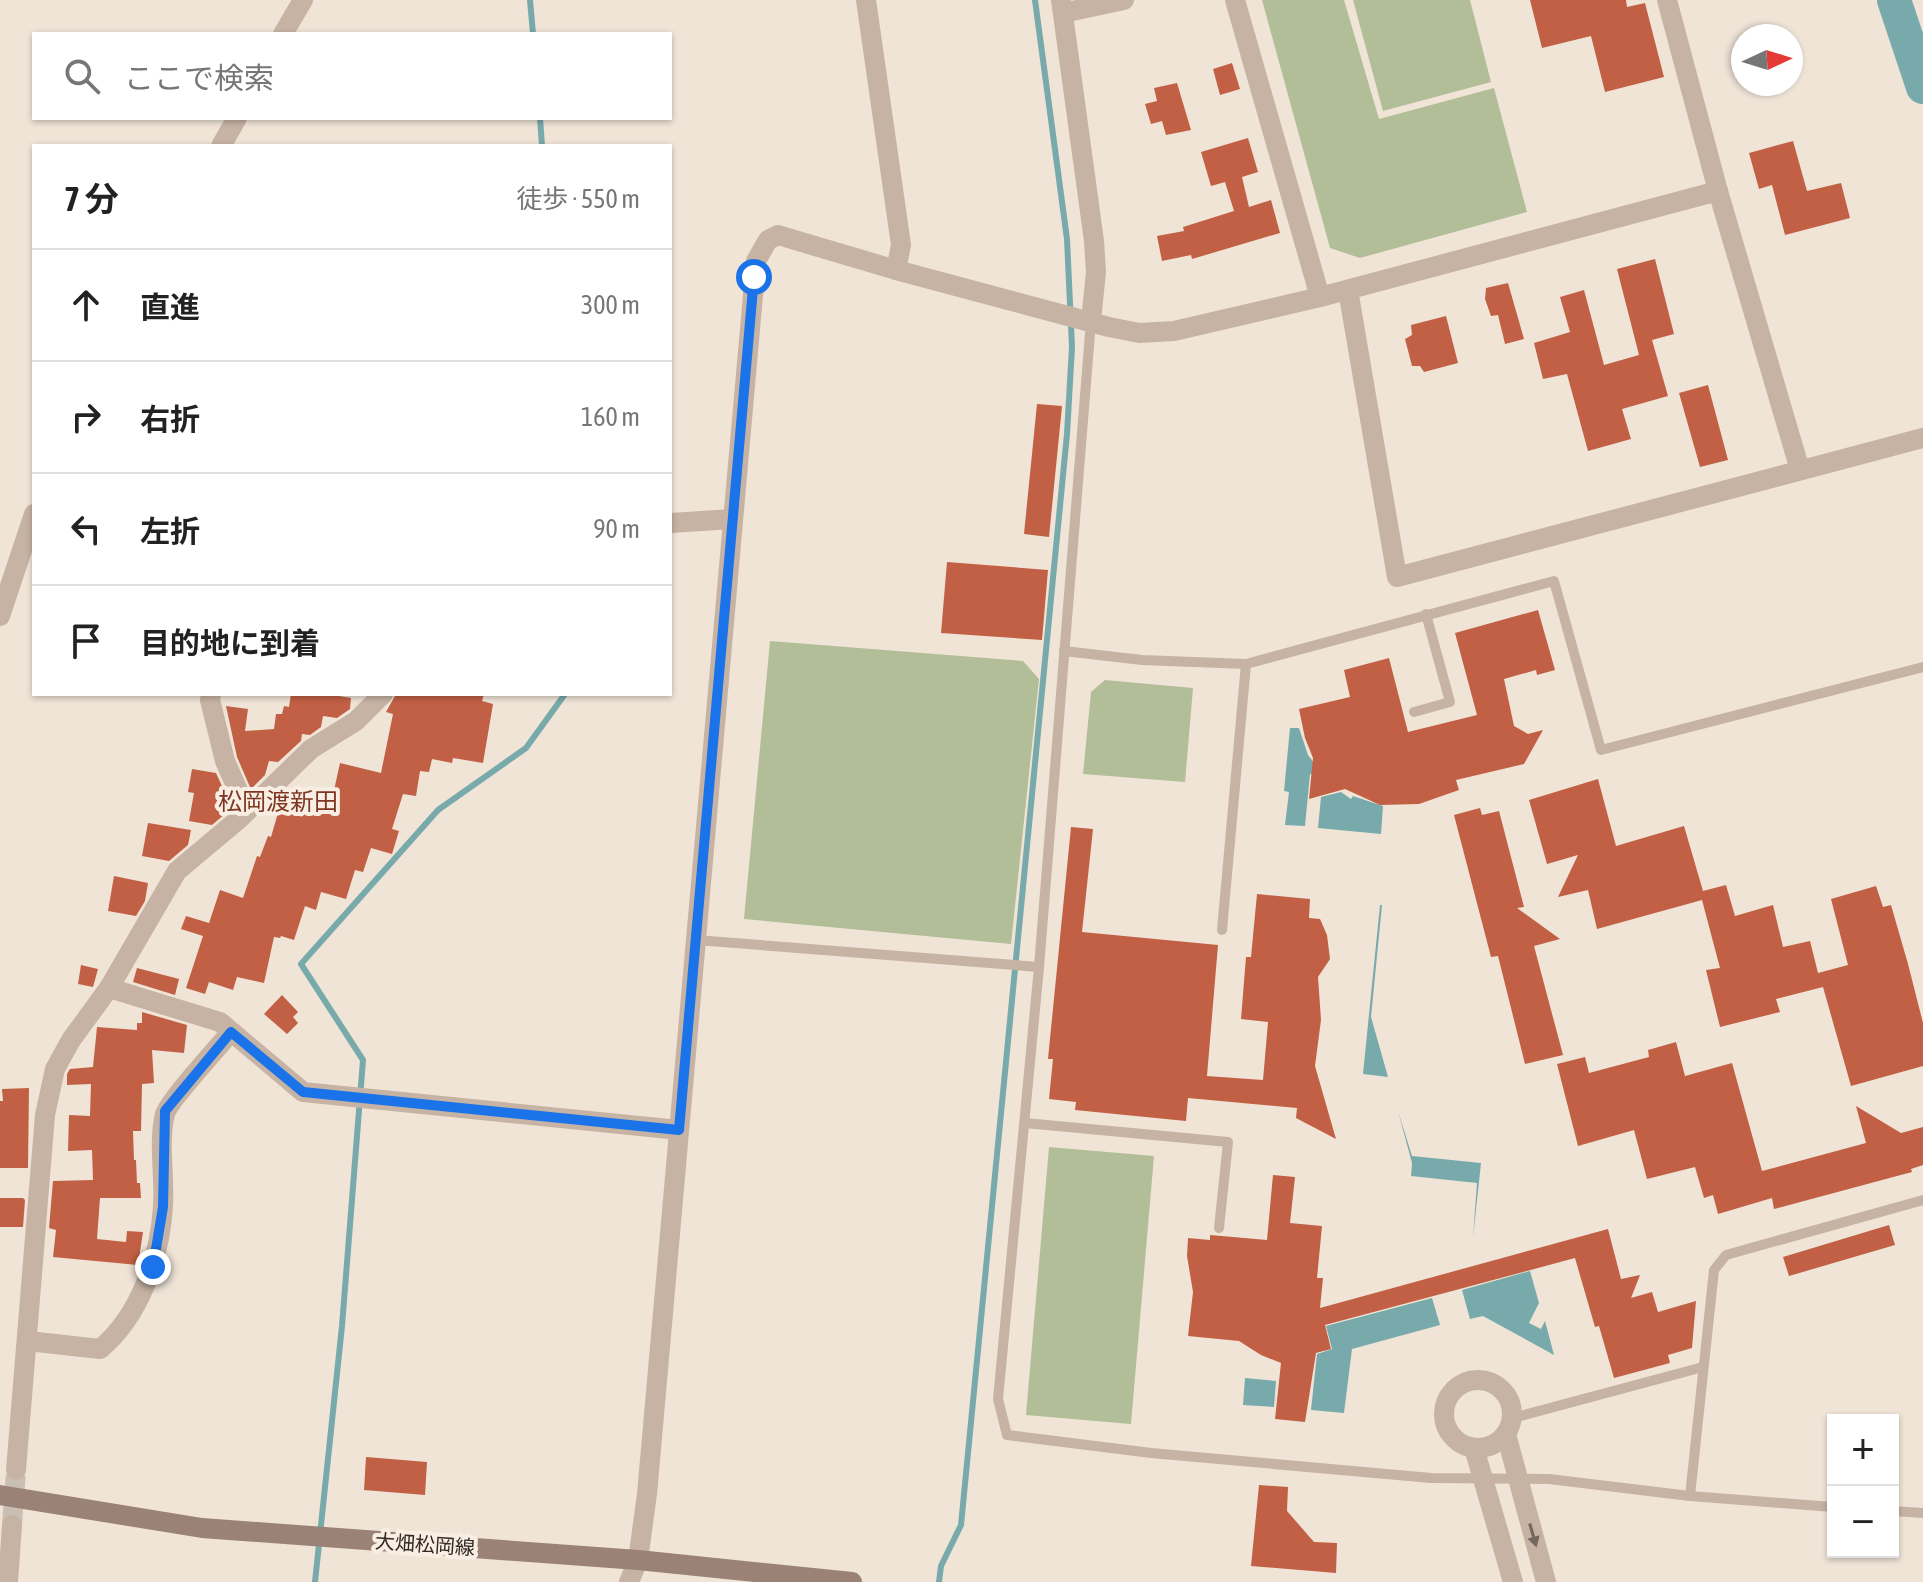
<!DOCTYPE html>
<html lang="ja">
<meta charset="utf-8">
<style>
:root{--surface:#fff;--page:#f2f2f2;--text:#222;--muted:#767676;--line:#e0e0e0}
body{margin:0;font-family:"Asap Condensed","Noto Sans JP",sans-serif;background:var(--page);color:var(--text)}
.controls{position:absolute;right:24px;bottom:24px;display:grid;overflow:hidden;border-radius:0px;box-shadow:0 2px 6px #0004}
.controls button{width:72px;height:72px;display:grid;place-items:center;padding:0;border:0;border-bottom:2px solid var(--line);background:var(--surface);color:var(--text);font:40px sans-serif}
.compass{position:absolute;left:1731px;top:24px;width:72px;height:72px;border-radius:50%;background:var(--surface);box-shadow:0 2px 6px #0004;rotate:86deg}
.stop{position:absolute;width:24px;height:24px;margin:-18px;border:6px solid #1a73e8;border-radius:50%;background:#fff}
.stop.end{background:#1a73e8;border-color:#fff;box-shadow:0 2px 8px #0008}
.list{margin:0;padding:0;list-style:none}
h2{display:flex;justify-content:space-between;align-items:center;height:104px;margin:0;padding:0 32px;font-size:34px}
h2 small{font-size:26px;font-weight:400;color:var(--muted)}
.list li{display:grid;grid-template-columns:52px 1fr auto;gap:24px;align-items:center;box-sizing:border-box;height:112px;padding:0 32px;border-top:2px solid var(--line)}
.list b{display:block;font-size:30px;white-space:nowrap}
.list em{font-size:26px;font-style:normal;color:var(--muted)}
.icon{flex:none;width:44px;height:44px;fill:none;stroke:currentColor;stroke-width:2;stroke-linecap:round;stroke-linejoin:round}
.map{position:relative;flex:none;width:1923px;height:1582px;overflow:hidden}
.search{position:absolute;background:var(--surface);box-shadow:0 2px 6px #0004;left:32px;top:32px;width:640px;height:88px;display:flex;align-items:center;gap:20px;box-sizing:border-box;padding:0 28px;border-radius:0px;color:var(--muted);font-size:30px}
.panel{position:absolute;background:var(--surface);box-shadow:0 2px 6px #0004;left:32px;top:144px;width:640px;height:552px;border-radius:0px}
.map>svg:first-child{display:block}
.green{fill:#b2be98}
.water{fill:#78aaab}
.lines{fill:none;stroke-linecap:round;stroke-linejoin:round}
.stream{stroke:#78aaab;stroke-width:6}
.river{stroke:#78aaab;stroke-width:34}
.building{fill:#c16044}
.street-tunnel{stroke:#cabfb3;stroke-width:20;stroke-dasharray:20 10;stroke-linecap:butt}
.lane{stroke:#c7b3a4;stroke-width:10}
.street{stroke:#c7b3a4;stroke-width:20}
.secondary{stroke:#9a8276;stroke-width:20}
.oneway{fill:#76675e}
.route{stroke:#1a73e8;stroke-width:10}
.labels{text-anchor:middle;dominant-baseline:central;stroke-width:8;stroke-linejoin:round;paint-order:stroke}
.street-label{font-size:20px;fill:#332925;stroke:#f8eee3}
.quarter-label{font-size:24px;fill:#7e3622;stroke:#f8eee3}
</style>
<div class="map">
<svg width="1923" height="1582" viewBox="0 0 1923 1582">
<rect width="100%" height="100%" fill="#f0e4d7"/>
<g class="green">
<polygon points="1262,0 1344,0 1379,119 1494,88 1527,212 1360,258 1330,248"/>
<polygon points="1353,0 1470,0 1491,82 1383,111"/>
<polygon points="770,641 1023,661 1039,679 1011,944 744,919"/>
<polygon points="1105,680 1193,688 1185,782 1083,774 1091,692"/>
<polygon points="1049,1147 1154,1156 1131,1424 1026,1415"/>
</g>
<g class="water">
<polygon points="1290,728 1299,728 1308,755 1324,776 1310,774 1305,826 1285,825 1289,792 1284,791"/>
<polygon points="1341,792 1351,799 1353,796 1383,806 1381,834 1318,828 1321,797"/>
<polygon points="1380,905 1382,905 1371,1017 1388,1077 1363,1074"/>
<polygon points="1398,1111 1412,1156 1481,1163 1473,1238 1477,1183 1411,1176 1412,1163"/>
<polygon points="1530,1271 1539,1303 1529,1323 1541,1329 1545,1321 1554,1355 1483,1316 1470,1319 1462,1290"/>
<polygon points="1432,1298 1440,1325 1352,1349 1344,1413 1311,1410 1317,1354 1332,1349 1326,1326"/>
<polygon points="1245,1378 1276,1381 1274,1407 1243,1405"/>
</g>
<g class="lines">
<g class="stream">
<polyline points="530,0 533,34"/>
<polyline points="540,118 542,146"/>
<polyline points="315,1582 342,1326 363,1060 301,964 438,810 526,748 565,694"/>
<polyline points="939,1582 941,1566 961,1525 1067,434 1072,347 1067,239 1035,0"/>
</g>
<polyline class="river" points="1894,0 1923,87"/>
</g>
<g class="building">
<polygon points="1530,0 1626,0 1627,7 1645,3 1664,77 1605,92 1591,36 1542,48"/>
<polygon points="1232,63 1240,89 1220,95 1213,69"/>
<polygon points="1177,83 1191,130 1166,135 1162,121 1151,124 1145,104 1157,101 1154,88"/>
<polygon points="1248,138 1258,172 1242,177 1249,207 1271,200 1280,233 1192,259 1191,255 1162,261 1157,236 1184,231 1183,227 1234,211 1225,182 1211,186 1201,152"/>
<polygon points="1793,141 1807,191 1841,183 1850,218 1785,235 1772,185 1759,189 1749,153"/>
<polygon points="1655,259 1674,334 1652,340 1668,396 1622,409 1631,439 1588,451 1567,374 1543,379 1534,343 1570,332 1560,297 1584,290 1604,365 1639,355 1617,269"/>
<polygon points="1508,283 1524,339 1505,344 1498,315 1491,316 1485,299 1486,288"/>
<polygon points="1446,316 1458,363 1424,372 1420,366 1412,366 1405,339 1412,335 1411,325"/>
<polygon points="1708,385 1728,460 1700,467 1679,393"/>
<polygon points="1037,404 1062,406 1049,537 1024,534"/>
<polygon points="947,562 1048,570 1042,640 941,633"/>
<polygon points="1538,610 1555,670 1537,675 1536,670 1504,679 1514,726 1528,734 1543,730 1524,764 1456,780 1459,790 1419,804 1380,805 1345,789 1309,799 1313,758 1305,738 1299,709 1350,697 1344,670 1389,658 1408,732 1477,715 1455,633"/>
<polygon points="291,694 326,694 351,698 350,709 337,718 323,716 321,727 310,735 302,734 301,741 278,762 269,761 265,775 253,787 250,787 237,757 226,706 248,709 245,731 274,729 276,714 282,714 284,706 289,707"/>
<polygon points="396,694 484,694 482,701 493,704 483,763 453,758 452,763 432,759 429,772 420,771 416,796 403,794 392,829 399,831 392,854 371,848 363,872 355,870 346,899 321,892 316,910 305,906 294,940 281,936 280,938 274,937 264,983 237,977 233,990 209,982 205,994 186,988 203,936 181,929 186,916 209,923 220,890 243,898 257,856 260,857 268,836 271,837 282,799 325,811 330,794 333,795 340,763 381,773 393,714 386,712"/>
<polygon points="192,769 216,773 232,808 212,825 189,821 194,793 188,792"/>
<polygon points="1598,779 1616,846 1684,826 1703,891 1726,885 1735,916 1773,905 1783,947 1810,941 1818,973 1848,965 1831,899 1876,886 1883,907 1891,905 1908,964 1923,1023 1923,1066 1851,1086 1823,987 1776,999 1780,1012 1720,1027 1706,970 1720,968 1702,900 1597,929 1588,890 1558,897 1578,855 1547,864 1529,800"/>
<polygon points="1480,808 1482,815 1499,811 1524,907 1517,908 1560,939 1534,946 1563,1055 1525,1064 1498,956 1491,957 1454,815"/>
<polygon points="148,823 191,830 188,845 169,861 142,856"/>
<polygon points="1071,827 1093,829 1082,932 1218,945 1207,1076 1263,1080 1268,1022 1241,1019 1246,957 1251,957 1257,894 1310,899 1309,918 1320,919 1327,935 1330,959 1318,977 1321,1020 1315,1066 1336,1139 1296,1118 1297,1108 1188,1098 1186,1121 1075,1110 1076,1102 1049,1099 1053,1059 1048,1059"/>
<polygon points="114,876 148,883 145,901 136,916 108,911"/>
<polygon points="81,965 98,969 93,987 78,984"/>
<polygon points="137,968 179,979 175,995 133,982"/>
<polygon points="282,995 298,1012 293,1017 298,1023 287,1034 264,1014"/>
<polygon points="142,1012 187,1025 184,1053 152,1050 154,1083 142,1084 141,1131 133,1131 134,1160 136,1160 137,1183 140,1183 141,1198 100,1198 97,1239 126,1242 127,1231 143,1232 138,1265 53,1257 56,1230 49,1228 53,1181 93,1180 92,1150 68,1151 69,1115 90,1116 91,1084 67,1085 67,1074 70,1069 93,1067 97,1027 137,1030 137,1023 142,1023"/>
<polygon points="1676,1042 1685,1076 1732,1063 1762,1171 1866,1143 1856,1106 1901,1133 1923,1127 1923,1165 1911,1169 1912,1172 1774,1209 1772,1198 1718,1214 1713,1195 1704,1198 1695,1167 1647,1179 1634,1130 1578,1146 1557,1064 1585,1057 1589,1073 1649,1057 1648,1050"/>
<polygon points="29,1088 28,1168 0,1168 0,1101 3,1101 2,1089"/>
<polygon points="1273,1175 1295,1177 1290,1223 1322,1226 1317,1278 1323,1278 1320,1308 1608,1229 1621,1279 1640,1275 1631,1298 1652,1292 1658,1312 1696,1301 1692,1348 1668,1355 1670,1363 1614,1378 1599,1326 1595,1327 1575,1258 1325,1325 1331,1349 1316,1353 1305,1422 1275,1419 1281,1363 1261,1355 1239,1341 1188,1336 1193,1292 1187,1256 1188,1238 1210,1240 1210,1235 1267,1240"/>
<polygon points="0,1198 23,1198 25,1200 23,1227 0,1227"/>
<polygon points="1889,1225 1895,1245 1789,1276 1783,1257"/>
<polygon points="366,1457 427,1462 425,1495 364,1490"/>
<polygon points="1259,1485 1288,1487 1287,1511 1314,1542 1337,1543 1336,1573 1251,1566"/>
</g>
<g class="lines">
<polyline class="street-tunnel" points="12,1525 16,1470"/>
<g class="lane">
<polyline points="1091,321 1039,967 998,1399 1007,1435 1151,1453 1431,1478 1549,1479 1690,1496 1833,1507"/>
<polyline points="1064,651 1142,660 1246,664 1554,581 1601,750 1923,667"/>
<polyline points="1414,712 1450,702 1426,614"/>
<polyline points="1222,930 1246,664"/>
<polyline points="696,940 1039,967"/>
<polyline points="1025,1123 1228,1142 1219,1228"/>
<polyline points="1513,1418 1703,1367"/>
<polyline points="1690,1496 1714,1270 1726,1255 1923,1200"/>
<polyline points="1893,1511 1923,1513"/>
</g>
<g class="street">
<polyline points="866,0 901,245 896,270 1109,327 1139,333 1174,331 1320,297 1718,191"/>
<polyline points="1061,0 1094,241 1096,272 1091,321"/>
<polyline points="1235,0 1320,297"/>
<polyline points="1667,0 1718,191 1800,470"/>
<polyline points="1063,13 1124,0"/>
<polyline points="283,34 303,0"/>
<polyline points="221,146 237,118"/>
<polyline points="1348,290 1397,577 1923,438"/>
<polyline points="670,523 733,519"/>
<polyline points="0,616 34,514"/>
<polyline points="211,694 210,700 225,761 247,811"/>
<polyline points="109,988 220,1022 303,1092 679,1130"/>
<path d="M28 1341 100 1349C140 1316 160 1257 163 1206 165 1176 158 1143 165 1114 168 1102 219 1046 231 1032"/>
<circle cx="1478" cy="1414" r="34"/>
<polyline points="1506,1434 1546,1582"/>
<polyline points="1474,1448 1513,1582"/>
<polyline points="16,1470 45,1115 55,1069 71,1040 109,988 177,871 239,819 311,749 356,721 383,694"/>
<polyline points="8,1582 12,1525"/>
<polyline points="629,1582 638,1560 647,1494 756,261 768,240 778,235 896,270"/>
</g>
<polyline class="secondary" points="0,1495 202,1528 638,1560 852,1582"/>
</g>
<defs><path id="oneway-solid" d="M-6-.8H1V-3.2L6.5 0L1 3.2V.8H-6Z" transform="scale(2)"/></defs>
<use class="oneway" href="#oneway-solid" transform="translate(1533 1535) rotate(74)"/>
<g class="lines">
<polyline class="route" points="153,1267 163,1207 165,1111 231,1032 303,1092 679,1130 754,277"/>
</g>
<g class="labels">
<g class="street-label">
<text transform="translate(425 1544) rotate(4)">大畑松岡線</text>
</g>
<g class="quarter-label">
<text x="278" y="801">松岡渡新田</text>
</g>
</g>
</svg>
<div class="controls">
<button>+</button>
<button>−</button>
</div>
<svg class="compass" viewBox="-18 -18 36 36"><path d="M0-13l5 13h-10z" fill="#e53935"/><path d="M0 13l5-13h-10z" fill="#767676"/></svg>
<div class="stop" style="left:754px;top:277px"></div>
<div class="stop end" style="left:153px;top:1267px"></div>
<div class="search"><svg class="icon" aria-label="search" viewBox="0 0 24 24"><circle cx="10" cy="10" r="6"/><path d="M15 15l6 6"/></svg>ここで検索</div>
<section class="panel">
<h2>7 分<small>徒歩 · 550 m</small></h2>
<ul class="list">
<li><svg class="icon" aria-label="ahead" viewBox="0 0 24 24"><path d="M12 20V5M6 11l6-6 6 6"/></svg><div><b>直進</b></div><em>300 m</em></li>
<li><svg class="icon" aria-label="right" viewBox="0 0 24 24"><path d="M7 20v-9h11M14 6l5 5-5 5"/></svg><div><b>右折</b></div><em>160 m</em></li>
<li><svg class="icon" aria-label="left" viewBox="0 0 24 24"><path d="M17 20v-9H6M10 6l-5 5 5 5"/></svg><div><b>左折</b></div><em>90 m</em></li>
<li><svg class="icon" aria-label="arrive" viewBox="0 0 24 24"><path d="M6 21V4h12l-3 4 3 4H6"/></svg><div><b>目的地に到着</b></div></li>
</ul>
</section>
</div>
